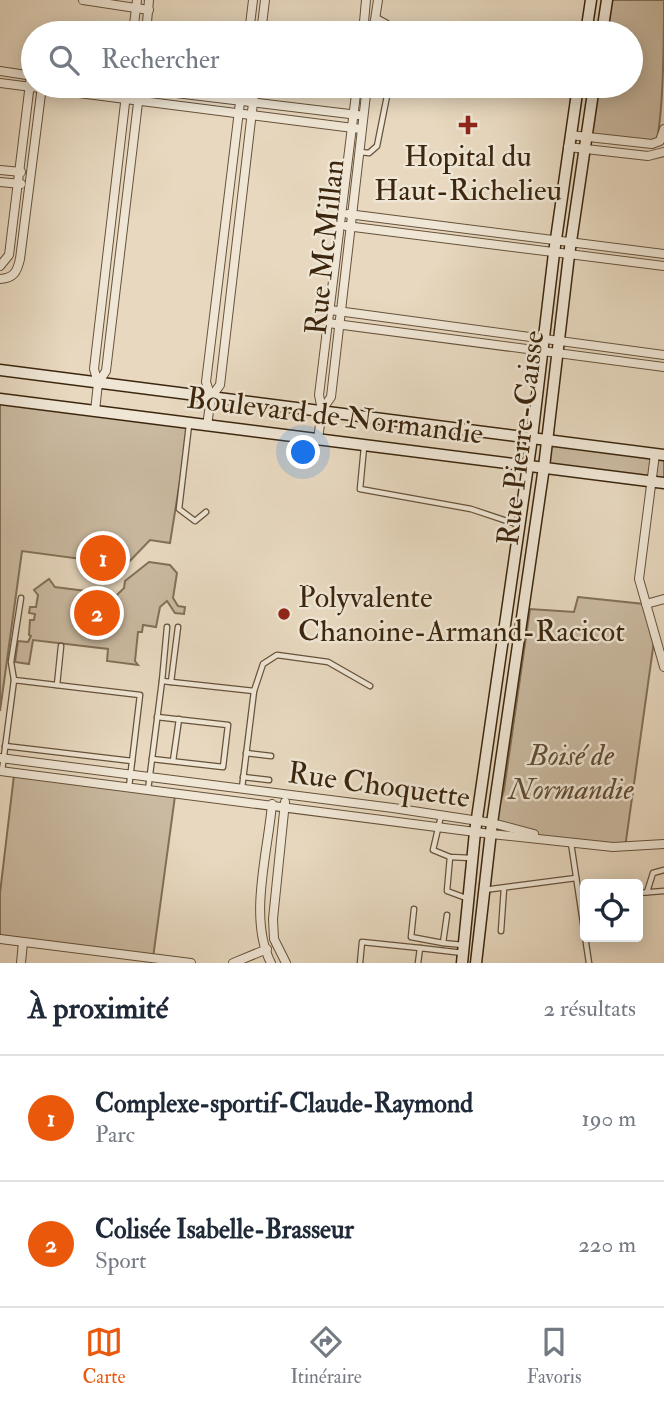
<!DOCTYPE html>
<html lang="fr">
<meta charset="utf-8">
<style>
:root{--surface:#fff;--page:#f6f6f7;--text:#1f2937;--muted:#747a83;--line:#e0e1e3;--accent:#ea580c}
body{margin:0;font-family:"IM FELL Double Pica",serif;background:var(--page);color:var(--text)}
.controls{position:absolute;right:21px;bottom:21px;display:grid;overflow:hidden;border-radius:7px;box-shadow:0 4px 18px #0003}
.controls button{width:63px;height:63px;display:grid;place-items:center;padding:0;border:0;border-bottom:2px solid var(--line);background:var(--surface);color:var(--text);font:35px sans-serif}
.you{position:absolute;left:304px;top:453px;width:24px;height:24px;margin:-18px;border:5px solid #fff;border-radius:50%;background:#1a73e8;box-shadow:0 0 0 10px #1a73e833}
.badge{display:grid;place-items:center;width:46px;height:46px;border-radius:50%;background:var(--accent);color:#fff;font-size:23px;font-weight:700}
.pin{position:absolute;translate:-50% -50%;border:4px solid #fff;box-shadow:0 2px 7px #0006}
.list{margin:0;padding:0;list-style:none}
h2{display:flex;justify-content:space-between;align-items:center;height:91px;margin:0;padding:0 28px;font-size:30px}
h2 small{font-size:23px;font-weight:400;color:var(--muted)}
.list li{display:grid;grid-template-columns:46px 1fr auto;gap:21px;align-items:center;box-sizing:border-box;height:126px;padding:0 28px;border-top:2px solid var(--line)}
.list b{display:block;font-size:26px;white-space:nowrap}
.list p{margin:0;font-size:23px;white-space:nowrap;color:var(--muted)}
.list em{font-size:23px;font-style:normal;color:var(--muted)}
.icon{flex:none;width:38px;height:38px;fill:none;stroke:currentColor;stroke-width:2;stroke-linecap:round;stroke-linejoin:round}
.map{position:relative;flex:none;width:664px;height:963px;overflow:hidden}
.search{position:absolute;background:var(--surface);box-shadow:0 4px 18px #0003;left:21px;right:21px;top:21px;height:77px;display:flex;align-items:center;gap:18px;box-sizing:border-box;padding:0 24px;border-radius:38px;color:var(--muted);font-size:26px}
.sheet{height:343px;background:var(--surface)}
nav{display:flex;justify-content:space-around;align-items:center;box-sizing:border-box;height:98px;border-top:2px solid var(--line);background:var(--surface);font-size:19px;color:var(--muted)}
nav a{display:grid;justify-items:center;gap:4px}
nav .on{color:var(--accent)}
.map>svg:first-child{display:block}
.green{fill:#cabaa1;stroke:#837057;stroke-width:2}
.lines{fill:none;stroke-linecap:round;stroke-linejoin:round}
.lane-casing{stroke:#67523a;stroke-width:7}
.street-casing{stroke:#67523a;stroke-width:10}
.secondary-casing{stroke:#3c260d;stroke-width:13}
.lane{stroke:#efe6d5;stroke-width:4.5}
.street{stroke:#efe6d5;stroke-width:8}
.secondary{stroke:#efe6d5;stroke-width:10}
.poi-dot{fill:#8f2418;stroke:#efe6d5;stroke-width:2.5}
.labels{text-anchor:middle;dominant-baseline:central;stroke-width:5;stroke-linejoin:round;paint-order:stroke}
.poi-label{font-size:30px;fill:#3c260d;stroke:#efe6d5}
.street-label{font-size:30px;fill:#3c260d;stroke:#efe6d5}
.park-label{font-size:30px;font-style:italic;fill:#604b32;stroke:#efe6d5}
</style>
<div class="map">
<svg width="664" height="963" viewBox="0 0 664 963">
<rect width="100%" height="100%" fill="#e7d8bf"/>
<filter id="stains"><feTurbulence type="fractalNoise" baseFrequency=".00286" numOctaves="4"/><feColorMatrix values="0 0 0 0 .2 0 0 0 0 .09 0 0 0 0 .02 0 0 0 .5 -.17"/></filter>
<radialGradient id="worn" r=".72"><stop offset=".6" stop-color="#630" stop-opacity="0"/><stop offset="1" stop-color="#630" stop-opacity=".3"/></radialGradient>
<g class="green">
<path d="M609 0H664C664 36 664 107 657 138L652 141 591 135 597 86H631V33H604Z"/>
<polygon points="0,397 189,424 170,543 150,540 126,565 22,551 0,711"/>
<polygon points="547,440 664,455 664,484 544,467"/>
<polygon points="149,562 170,565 177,573 173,598 178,606 185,607 184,614 175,613 167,601 160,607 156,627 143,625 142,632 138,632 135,661 138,665 107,661 108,649 33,640 29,664 15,662 18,641 28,642 31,636 29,635 30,620 34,620 35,614 29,613 30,607 36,607 38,595 34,590 49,579 55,587 117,595 124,588 125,581"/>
<polygon points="578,597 644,604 654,641 625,848 545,838 494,824 504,790 530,609 574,612"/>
<polygon points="14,775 175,796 153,958 0,939 0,893"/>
</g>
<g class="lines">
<defs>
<g id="lane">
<polyline points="376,17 387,23 391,33"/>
<polyline points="360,152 369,153 377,146 389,86"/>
<polyline points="189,425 179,509 195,521 206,512"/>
<polyline points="364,447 360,489 471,509 519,525"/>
<polyline points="14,680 11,662 21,598"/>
<polyline points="162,681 167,627"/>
<polyline points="171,682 178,627"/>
<polyline points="57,685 61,646"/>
<polyline points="5,746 132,761"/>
<polyline points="246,753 271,756"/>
<polyline points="152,759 223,767 228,725 157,717"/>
<polyline points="173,761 179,719"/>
<polyline points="2,771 14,680 140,695 129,787"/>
<polyline points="243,777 269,780"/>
<polyline points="242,788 254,691"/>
<polyline points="148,790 162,681 254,691 263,664 277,655 328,662 370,686"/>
<polyline points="441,816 433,850 450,857 471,858"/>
<polyline points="571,843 589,963"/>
<polyline points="450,857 447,891 466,898"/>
<polyline points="484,890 576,878"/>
<polyline points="647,892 653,873 664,870"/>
<polyline points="638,893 664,891"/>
<polyline points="414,909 411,937 443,943"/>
<polyline points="447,915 443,943 463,945"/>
<polyline points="501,931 504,888"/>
<polyline points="360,963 362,942 420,948"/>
<polyline points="418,963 420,948 463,953"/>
</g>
<g id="street">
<polyline points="83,0 149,10"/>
<polyline points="133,33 137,0"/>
<polyline points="146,33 149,0"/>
<polyline points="249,33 253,0"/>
<polyline points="261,33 265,0"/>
<polyline points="363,33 366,0"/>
<polyline points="373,33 378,0"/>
<polyline points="0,71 33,76"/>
<polyline points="0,83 361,129"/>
<polyline points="118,86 358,115"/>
<polyline points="570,135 652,144 660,141 664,129"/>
<polyline points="568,147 648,156 664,152"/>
<polyline points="0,170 21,172"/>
<polyline points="0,182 21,184"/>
<polyline points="348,214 664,254"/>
<polyline points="346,226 664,266"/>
<polyline points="0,266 9,255 31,75"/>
<path d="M0 279C14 278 17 272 20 259L42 86"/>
<polyline points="330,310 664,355"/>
<polyline points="328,323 664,367"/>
<polyline points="98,383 106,371 140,86"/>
<polyline points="211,397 206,382 242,86"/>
<polyline points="322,410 331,397 367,86"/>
<polyline points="95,411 98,383 94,369 127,86"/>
<polyline points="207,426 211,397 220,385 255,86"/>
<polyline points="318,439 322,410 319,395 357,86"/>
<polyline points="655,454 639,579 664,667"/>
<polyline points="646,604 664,599"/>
<polyline points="0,758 393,808 492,823 534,834"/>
<polyline points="0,771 491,834 613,847 664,844"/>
<polyline points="285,802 273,919 274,939 286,963"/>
<polyline points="0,939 191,963"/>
<polyline points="21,963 23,942"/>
<polyline points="233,963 267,949"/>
<path d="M271 963C248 919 268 852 272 804"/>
</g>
<g id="secondary">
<polyline points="586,33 591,0"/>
<polyline points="602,33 607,0"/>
<polyline points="0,370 664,455"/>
<polyline points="0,399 664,483"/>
<polyline points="462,963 475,832 532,438 554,253 578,86"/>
<polyline points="476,963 492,823 544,467 569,255 594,86"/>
</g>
</defs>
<use href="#lane" class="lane-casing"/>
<use href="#street" class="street-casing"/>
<use href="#secondary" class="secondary-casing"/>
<use href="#lane" class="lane"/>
<use href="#street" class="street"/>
<use href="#secondary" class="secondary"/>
</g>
<g class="poi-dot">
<path d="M464.5 114.5h7v7h7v7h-7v7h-7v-7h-7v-7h7z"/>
<circle cx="284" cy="614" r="7"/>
</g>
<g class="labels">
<g class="poi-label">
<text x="468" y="156">Hopital du<tspan x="468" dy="34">Haut-Richelieu</tspan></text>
<text x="298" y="597" text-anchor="start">Polyvalente<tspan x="298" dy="34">Chanoine-Armand-Racicot</tspan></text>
</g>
<g class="street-label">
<text transform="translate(325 247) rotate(-84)">Rue McMillan</text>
<text transform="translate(335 416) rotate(7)">Boulevard de Normandie</text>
<text transform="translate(521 438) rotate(-83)">Rue Pierre-Caisse</text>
<text transform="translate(379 785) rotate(8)">Rue Choquette</text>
</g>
<g class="park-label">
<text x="571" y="755">Boisé de<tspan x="571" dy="34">Normandie</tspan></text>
</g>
</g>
<rect width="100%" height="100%" filter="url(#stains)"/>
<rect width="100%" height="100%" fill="url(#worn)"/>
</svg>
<div class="controls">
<button><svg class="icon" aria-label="locate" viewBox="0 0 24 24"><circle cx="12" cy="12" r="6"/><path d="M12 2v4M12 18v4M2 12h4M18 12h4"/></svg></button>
</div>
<div class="you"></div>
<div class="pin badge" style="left:103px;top:558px">1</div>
<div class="pin badge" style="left:97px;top:613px">2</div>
<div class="search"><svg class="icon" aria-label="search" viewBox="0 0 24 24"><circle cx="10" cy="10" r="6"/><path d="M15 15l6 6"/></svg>Rechercher</div>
</div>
<section class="sheet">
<h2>À proximité<small>2 résultats</small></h2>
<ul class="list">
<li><span class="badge">1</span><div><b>Complexe-sportif-Claude-Raymond</b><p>Parc</p></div><em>190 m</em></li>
<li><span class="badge">2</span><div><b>Colisée Isabelle-Brasseur</b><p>Sport</p></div><em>220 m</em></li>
</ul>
</section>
<nav>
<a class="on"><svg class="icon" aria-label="map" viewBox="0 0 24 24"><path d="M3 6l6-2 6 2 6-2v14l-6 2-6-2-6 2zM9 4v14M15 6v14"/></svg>Carte</a>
<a><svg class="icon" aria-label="directions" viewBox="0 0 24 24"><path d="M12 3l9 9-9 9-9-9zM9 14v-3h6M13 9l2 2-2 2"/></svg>Itinéraire</a>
<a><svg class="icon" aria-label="saved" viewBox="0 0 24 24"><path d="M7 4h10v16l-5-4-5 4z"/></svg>Favoris</a>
</nav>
